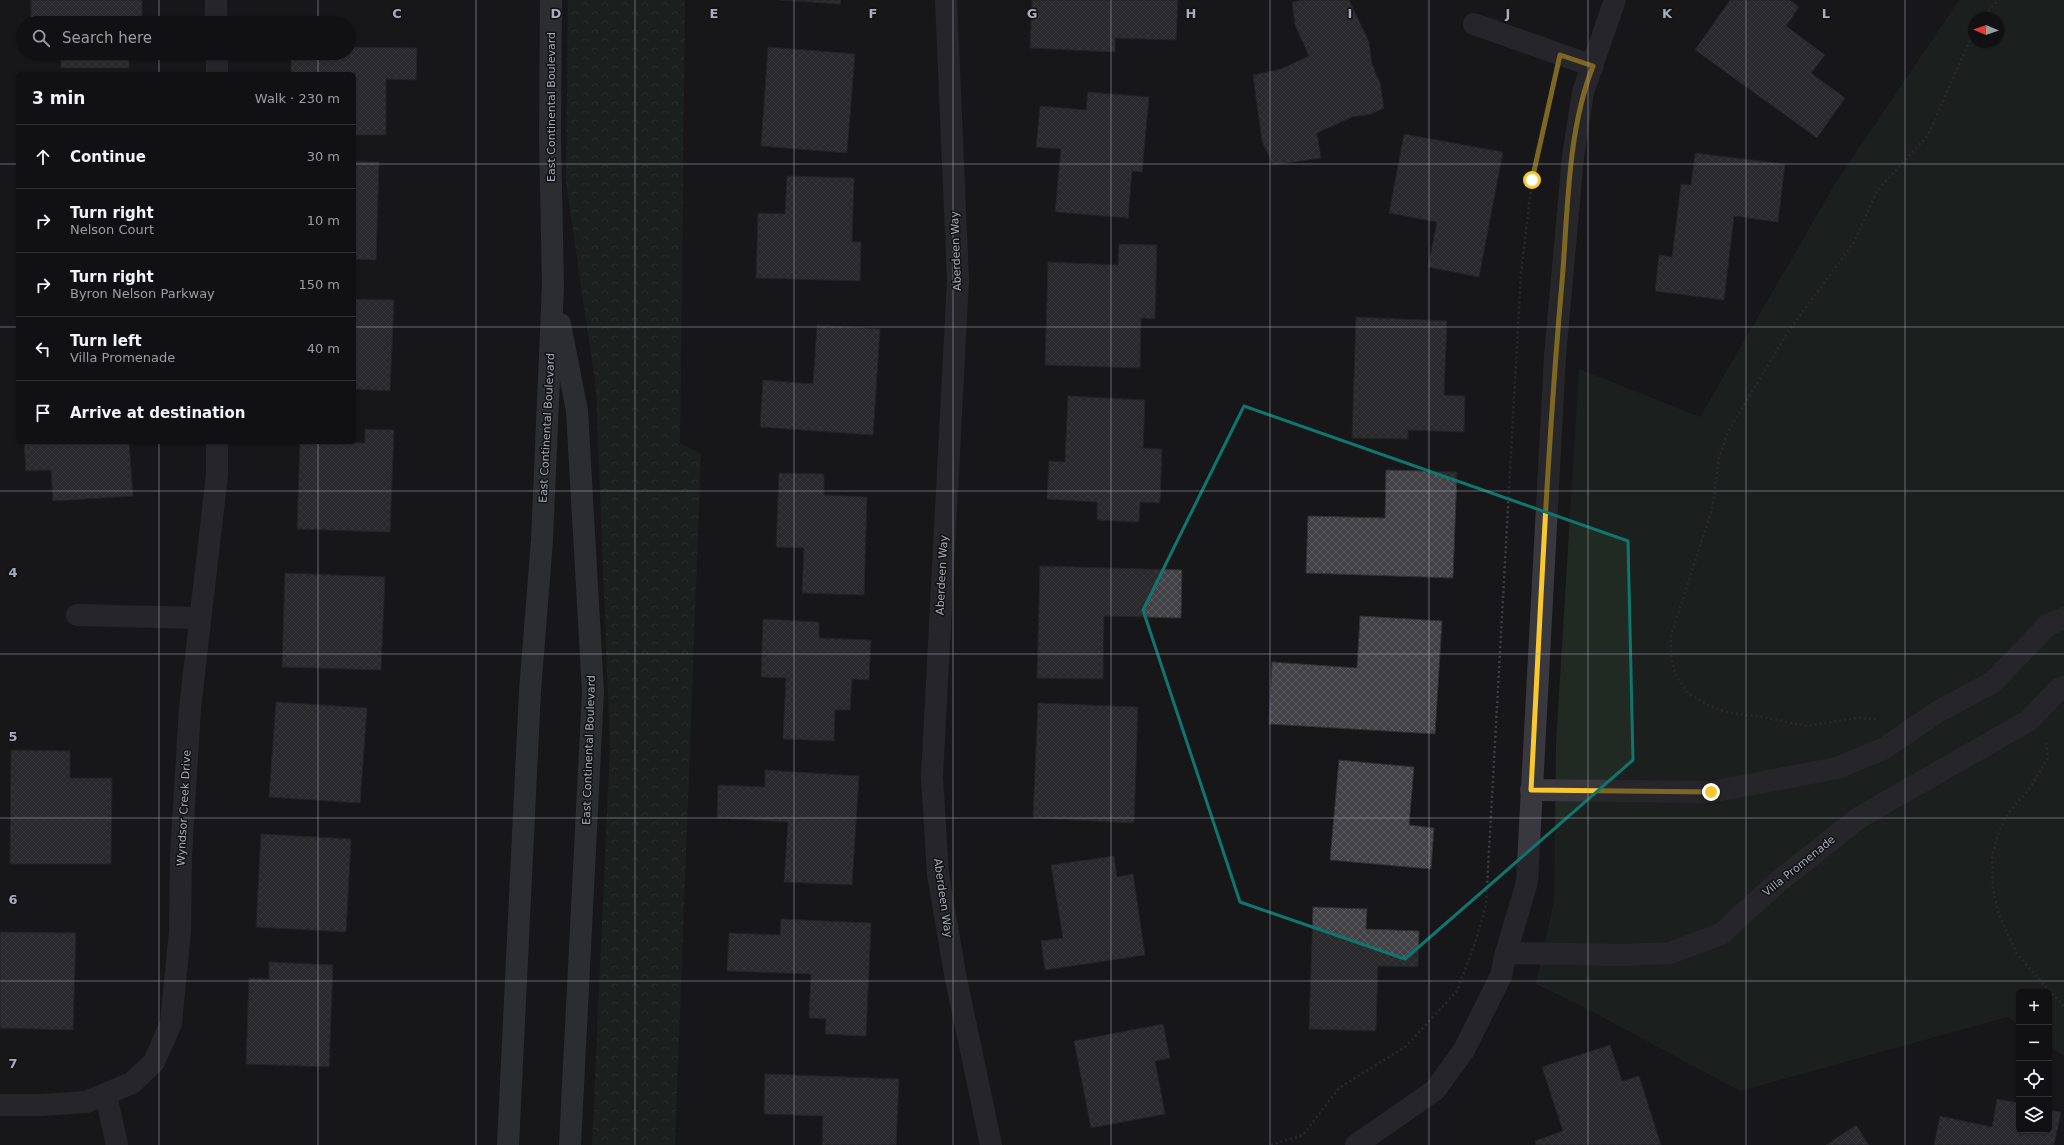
<!DOCTYPE html>
<meta charset="utf-8">
<style>
:root{--surface:#111113;--page:#1e1f21;--text:#f1f3f6;--muted:#9c9da0;--line:#303133}
body{margin:0;font-family:"DejaVu Sans",sans-serif;background:var(--page);color:var(--text)}
.controls{position:absolute;right:12px;bottom:12px;display:grid;overflow:hidden;border-radius:6px;box-shadow:0 1px 3px #0004}
.controls button{width:36px;height:36px;display:grid;place-items:center;padding:0;border:0;border-bottom:1px solid var(--line);background:var(--surface);color:var(--text);font:20px sans-serif}
.compass{position:absolute;left:1968px;top:12px;width:36px;height:36px;border-radius:50%;background:var(--surface);box-shadow:0 1px 3px #0004;rotate:272deg}
.stop{position:absolute;width:12px;height:12px;margin:-9px;border:3px solid #f9c830;border-radius:50%;background:#fff}
.stop.end{background:#f9c830;border-color:#fff;box-shadow:0 1px 4px #0008}
.list{margin:0;padding:0;list-style:none}
h2{display:flex;justify-content:space-between;align-items:center;height:52px;margin:0;padding:0 16px;font-size:17px}
h2 small{font-size:13px;font-weight:400;color:var(--muted)}
.list li{display:grid;grid-template-columns:26px 1fr auto;gap:12px;align-items:center;box-sizing:border-box;height:64px;padding:0 16px;border-top:1px solid var(--line)}
.list b{display:block;font-size:15px;white-space:nowrap}
.list p{margin:0;font-size:13px;white-space:nowrap;color:var(--muted)}
.list em{font-size:13px;font-style:normal;color:var(--muted)}
.icon{flex:none;width:22px;height:22px;fill:none;stroke:currentColor;stroke-width:2;stroke-linecap:round;stroke-linejoin:round}
.map{position:relative;flex:none;width:2064px;height:1145px;overflow:hidden}
.search{position:absolute;background:var(--surface);box-shadow:0 1px 3px #0004;left:16px;top:16px;width:340px;height:44px;display:flex;align-items:center;gap:10px;box-sizing:border-box;padding:0 14px;border-radius:22px;color:var(--muted);font-size:15px}
.panel{position:absolute;background:var(--surface);box-shadow:0 1px 3px #0004;left:16px;top:72px;width:340px;height:372px;border-radius:6px}
.map>svg:first-child{display:block}
.grass{fill:#212923;fill-rule:evenodd}
.forest{fill:url(#forest-crowns)}
.building{fill:url(#building-cross-hatch);stroke:#313135}
.lines{fill:none;stroke-linecap:round;stroke-linejoin:round}
.path{stroke:#3e3f45;stroke-width:2.5;stroke-dasharray:2 3;stroke-linecap:butt}
.street{stroke:#38383e;stroke-width:22}
.secondary{stroke:#46474e;stroke-width:22}
.route{stroke:#f9c830;stroke-width:5}
.marked{fill:none;stroke:#0f766e;stroke-width:3;stroke-linejoin:round}
.grid{fill:none;stroke:#a9acba;stroke-width:1;stroke-opacity:0.55}
.labels{text-anchor:middle;dominant-baseline:central;stroke-width:3;stroke-linejoin:round;paint-order:stroke}
.street-label{font-size:11px;fill:#a9acba;stroke:#121214}
.grid-label{font-size:13px;text-anchor:middle;font-weight:bold;fill:#a9acba;stroke:#121214;stroke-width:3;stroke-linejoin:round;paint-order:stroke}
</style>
<div class="map">
<svg width="2064" height="1145" viewBox="0 0 2064 1145">
<defs>
<pattern id="forest-crowns" width="20" height="18" patternUnits="userSpaceOnUse"><rect width="20" height="18" fill="#212923"/><path d="M2 6a3 3 0 1 1 6 0M12 15a3 3 0 1 1 6 0" fill="none" stroke="#3e4541"/></pattern>
<pattern id="building-cross-hatch" width="8" height="8" patternUnits="userSpaceOnUse"><rect width="8" height="8" fill="#414146"/><path d="M0 0l8 8M0 8l8-8" fill="none" stroke="#5a5a5f"/></pattern>
</defs>
<rect width="100%" height="100%" fill="#171719"/>
<path class="grass" d="M1959 0H2064V1056L2049 1046V992H2019V1025L2007 1017 1740 1091 1580 1005 1536 984 1554 901 1556 744 1579 369 1700 417 1835 184ZM1974 18H1998V42H1974Z"/>
<polygon class="forest" points="568,0 685,0 680,443 701,454 675,1145 592,1145 610,746 596,389 566,183"/>
<g class="building">
<polygon points="31,0 142,0 142,20 129,20 129,23 31,23"/>
<polygon points="779,0 841,0 840,4"/>
<polygon points="1032,0 1178,0 1176,40 1115,38 1115,52 1030,48"/>
<polygon points="1304,0 1349,0 1369,42 1372,64 1380,83 1384,108 1371,114 1352,117 1317,133 1321,158 1273,165 1262,141 1253,75 1281,69 1309,56 1295,25 1292,2"/>
<polygon points="1730,0 1790,0 1799,7 1786,26 1825,55 1811,73 1845,98 1817,138 1695,50"/>
<polygon points="349,47 417,48 416,80 386,79 386,135 354,135 354,74 291,74 291,53 349,53"/>
<polygon points="768,47 855,54 847,153 761,146"/>
<rect x="61" y="53" width="68" height="15"/>
<polygon points="1088,92 1149,97 1142,172 1132,171 1128,218 1055,212 1061,149 1036,147 1040,106 1086,110"/>
<polygon points="1404,134 1503,152 1479,277 1428,267 1437,222 1389,213"/>
<polygon points="1695,153 1785,164 1778,222 1734,216 1724,300 1655,291 1659,255 1672,257 1681,184 1691,185"/>
<polygon points="354,161 379,162 376,260 354,259"/>
<polygon points="787,176 854,178 852,242 861,242 860,281 756,278 758,213 785,214"/>
<polygon points="1119,244 1157,245 1155,319 1141,318 1140,368 1045,365 1048,262 1118,265"/>
<polygon points="354,299 394,300 390,391 354,389"/>
<polygon points="1356,317 1447,321 1444,395 1465,396 1464,432 1408,430 1408,439 1352,438"/>
<polygon points="817,325 880,329 873,435 760,427 763,380 813,384"/>
<polygon points="1068,396 1145,400 1143,448 1162,449 1160,503 1140,502 1139,522 1097,520 1097,502 1047,499 1049,461 1065,462"/>
<polygon points="365,429 394,430 390,532 297,529 300,442 365,443"/>
<polygon points="24,442 129,442 133,496 53,501 51,470 26,471"/>
<polygon points="1386,470 1457,472 1453,578 1306,573 1308,516 1385,518"/>
<polygon points="779,473 824,474 824,495 867,497 864,595 802,593 804,548 776,547"/>
<polygon points="1040,566 1182,570 1181,618 1104,616 1103,679 1037,678"/>
<polygon points="285,573 385,577 381,670 282,667"/>
<polygon points="1360,616 1442,621 1435,734 1269,724 1272,662 1357,668"/>
<polygon points="763,619 819,622 819,638 871,640 869,680 852,679 850,710 835,710 834,741 783,739 786,678 761,677"/>
<polygon points="276,702 367,708 360,803 269,797"/>
<polygon points="1038,703 1138,707 1134,823 1033,818"/>
<polygon points="11,750 70,751 70,778 112,778 111,864 10,864"/>
<polygon points="1339,760 1414,767 1409,825 1434,828 1431,869 1330,860"/>
<polygon points="765,770 859,776 852,885 784,882 788,822 717,818 718,785 765,787"/>
<polygon points="261,834 351,839 346,932 256,927"/>
<polygon points="1114,856 1117,877 1133,874 1145,955 1045,970 1041,941 1063,938 1051,865"/>
<polygon points="1313,907 1367,909 1366,929 1419,931 1418,967 1378,966 1376,1031 1309,1029"/>
<polygon points="781,919 871,923 866,1036 825,1034 826,1019 809,1018 811,974 727,971 729,933 780,935"/>
<polygon points="0,932 76,933 73,1030 0,1028"/>
<polygon points="269,962 333,965 329,1067 246,1064 249,978 269,979"/>
<polygon points="1163,1024 1170,1058 1155,1061 1165,1114 1091,1128 1074,1041"/>
<polygon points="1610,1045 1622,1081 1639,1076 1661,1145 1536,1145 1535,1141 1563,1131 1542,1067"/>
<polygon points="765,1074 899,1079 896,1145 822,1145 823,1116 764,1114"/>
<polygon points="1997,1099 2019,1103 2019,1130 2049,1130 2049,1110 2061,1112 2054,1145 1934,1145 1940,1116 1992,1127"/>
<polygon points="1856,1125 1869,1145 1826,1145"/>
</g>
<g class="lines">
<g class="path">
<polyline points="1981,18 1999,0"/>
<polyline points="1876,719 1857,718 1806,726 1767,718 1726,712 1710,706 1688,693 1675,674 1671,657 1671,635 1712,510 1719,458 1728,432 1787,333 1854,242 1877,191 1928,135 1974,31"/>
<polyline points="2046,743 2048,758 2029,789 2006,816 1999,832 1992,856 1993,889 1999,915 2017,954 2064,1007"/>
<polyline points="1271,1145 1303,1135 1339,1088 1405,1047 1457,991 1475,943 1486,905 1521,273 1532,180 1554,83"/>
</g>
<g class="street">
<polyline points="216,0 216,23"/>
<polyline points="946,0 958,280 932,777 938,875 956,979 991,1145"/>
<polyline points="1474,24 1593,66"/>
<polyline points="217,53 217,74"/>
<polyline points="77,615 200,618"/>
<polyline points="1531,790 1711,792 1837,768 1883,749 1939,711 1993,682 2048,625 2064,618"/>
<polyline points="1506,953 1624,955 1670,953 1721,934 1779,881 1860,817 2028,721 2059,689 2064,687"/>
<polyline points="106,1095 117,1145"/>
<polyline points="0,1105 42,1105 86,1102 132,1083 154,1062 171,1023 180,931 181,856 190,708 217,475 217,442"/>
<polyline points="1356,1145 1435,1090 1464,1050 1501,976 1506,953 1527,882 1555,356 1573,157 1583,92 1615,0"/>
</g>
<g class="secondary">
<polyline points="560,324 577,411 593,691 570,1145"/>
<polyline points="508,1145 530,691 542,540 553,285 550,139 551,0"/>
</g>
</g>
<g class="lines">
<path class="route" d="M1532 180 1560 55 1593 66C1567 132 1568 212 1562 282 1547 451 1540 621 1531 790L1711 792"/>
</g>
<path d="M0 0H2064V1145H0ZM1244 406 1628 541 1633 760 1405 959 1240 902 1143 610Z" fill="#171719" fill-opacity=".55" fill-rule="evenodd"/>
<path class="marked" d="M1244 406 1628 541 1633 760 1405 959 1240 902 1143 610Z"/>
<path class="grid" d="M159 0V23M318 0V23M476 0V1145M635 0V1145M794 0V1145M953 0V1145M1111 0V1145M1270 0V1145M1429 0V1145M1588 0V1145M1746 0V1145M1905 0V1145M159 53V74M318 53V74M0 164H18M354 164H2064M0 327H18M354 327H2064M159 442V1145M318 442V1145M0 491H2064M0 654H2064M0 818H2064M0 981H2064"/>
<g class="labels">
<g class="street-label">
<text transform="translate(551 107) rotate(-90)">East Continental Boulevard</text>
<text transform="translate(956 251) rotate(-92)">Aberdeen Way</text>
<text transform="translate(547 428) rotate(-87)">East Continental Boulevard</text>
<text transform="translate(942 575) rotate(-87)">Aberdeen Way</text>
<text transform="translate(589 750) rotate(-88)">East Continental Boulevard</text>
<text transform="translate(184 808) rotate(-87)">Wyndsor Creek Drive</text>
<text transform="translate(1799 866) rotate(-39)">Villa Promenade</text>
<text transform="translate(943 898) rotate(82)">Aberdeen Way</text>
</g>
</g>
<g class="grid-label">
<text x="397" y="18">C</text>
<text x="556" y="18">D</text>
<text x="714" y="18">E</text>
<text x="873" y="18">F</text>
<text x="1032" y="18">G</text>
<text x="1191" y="18">H</text>
<text x="1350" y="18">I</text>
<text x="1508" y="18">J</text>
<text x="1667" y="18">K</text>
<text x="1826" y="18">L</text>
<text x="13" y="577">4</text>
<text x="13" y="741">5</text>
<text x="13" y="904">6</text>
<text x="13" y="1068">7</text>
</g>
</svg>
<div class="controls">
<button>+</button>
<button>−</button>
<button><svg class="icon" aria-label="locate" viewBox="0 0 24 24"><circle cx="12" cy="12" r="6"/><path d="M12 2v4M12 18v4M2 12h4M18 12h4"/></svg></button>
<button><svg class="icon" aria-label="layers" viewBox="0 0 24 24"><path d="M12 4l9 5-9 5-9-5zM3 14l9 5 9-5"/></svg></button>
</div>
<svg class="compass" viewBox="-18 -18 36 36"><path d="M0-13l5 13h-10z" fill="#e53935"/><path d="M0 13l5-13h-10z" fill="#9c9da0"/></svg>
<div class="stop" style="left:1532px;top:180px"></div>
<div class="stop end" style="left:1711px;top:792px"></div>
<div class="search"><svg class="icon" aria-label="search" viewBox="0 0 24 24"><circle cx="10" cy="10" r="6"/><path d="M15 15l6 6"/></svg>Search here</div>
<section class="panel">
<h2>3 min<small>Walk · 230 m</small></h2>
<ul class="list">
<li><svg class="icon" aria-label="ahead" viewBox="0 0 24 24"><path d="M12 20V5M6 11l6-6 6 6"/></svg><div><b>Continue</b></div><em>30 m</em></li>
<li><svg class="icon" aria-label="right" viewBox="0 0 24 24"><path d="M7 20v-9h11M14 6l5 5-5 5"/></svg><div><b>Turn right</b><p>Nelson Court</p></div><em>10 m</em></li>
<li><svg class="icon" aria-label="right" viewBox="0 0 24 24"><path d="M7 20v-9h11M14 6l5 5-5 5"/></svg><div><b>Turn right</b><p>Byron Nelson Parkway</p></div><em>150 m</em></li>
<li><svg class="icon" aria-label="left" viewBox="0 0 24 24"><path d="M17 20v-9H6M10 6l-5 5 5 5"/></svg><div><b>Turn left</b><p>Villa Promenade</p></div><em>40 m</em></li>
<li><svg class="icon" aria-label="arrive" viewBox="0 0 24 24"><path d="M6 21V4h12l-3 4 3 4H6"/></svg><div><b>Arrive at destination</b></div></li>
</ul>
</section>
</div>
